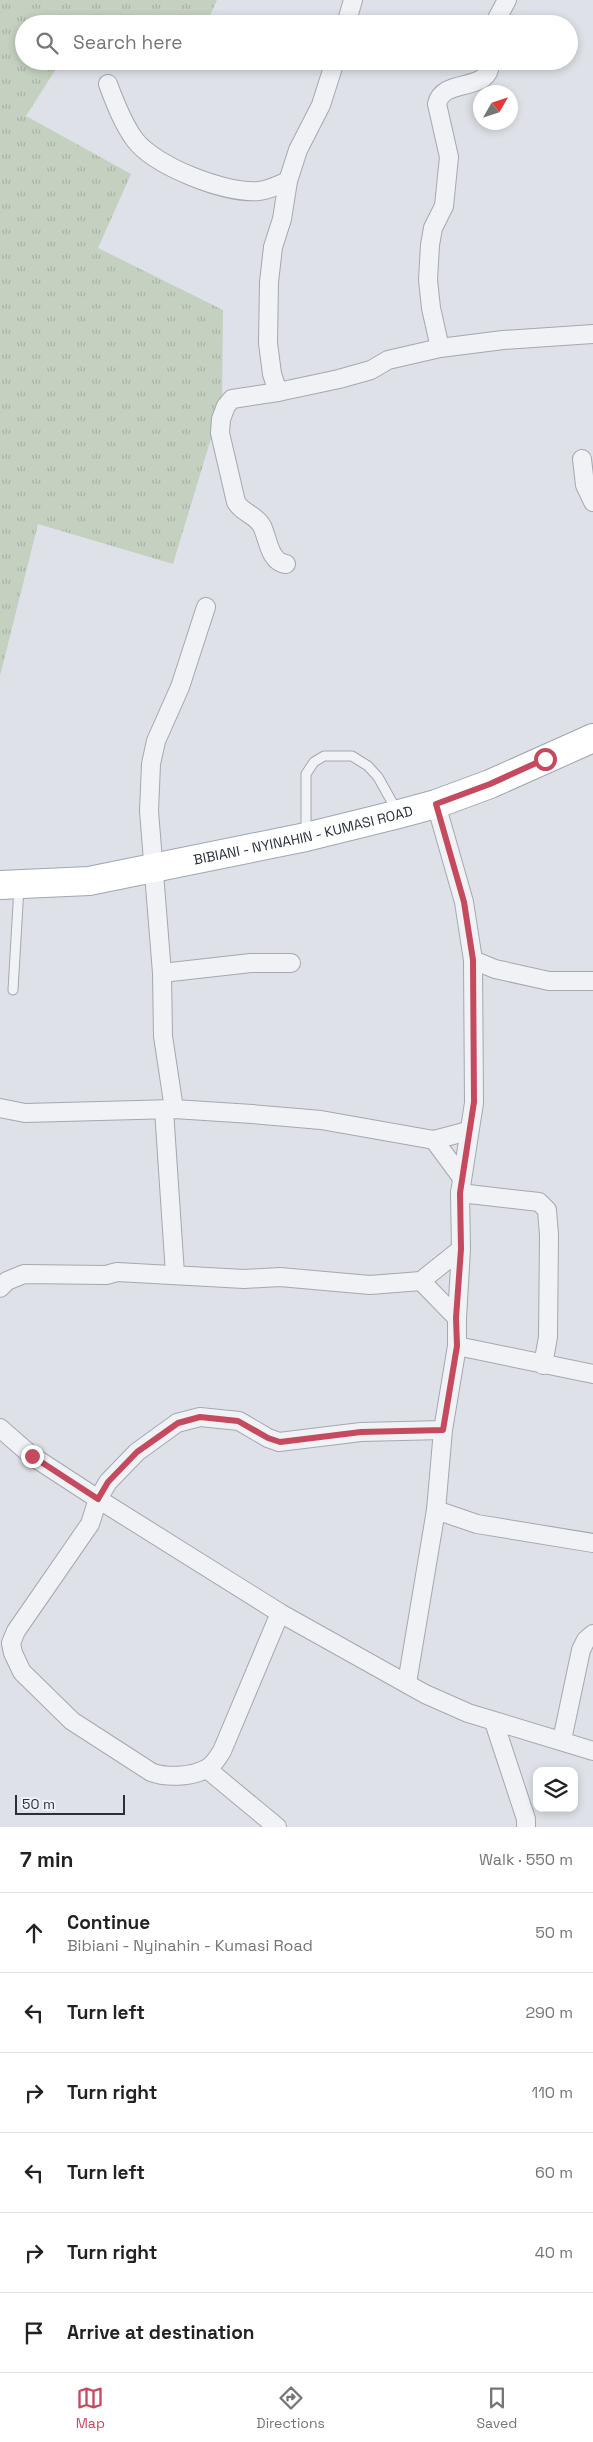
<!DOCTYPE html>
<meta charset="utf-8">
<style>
:root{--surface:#fff;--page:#f6f6f6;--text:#222;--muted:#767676;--line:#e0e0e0;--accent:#c54a5d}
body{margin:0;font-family:"Space Grotesk",sans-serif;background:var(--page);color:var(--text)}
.controls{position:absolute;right:15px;bottom:15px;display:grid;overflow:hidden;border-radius:10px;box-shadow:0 2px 8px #0003}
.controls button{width:45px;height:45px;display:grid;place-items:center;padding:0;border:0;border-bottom:1px solid var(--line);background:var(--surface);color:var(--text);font:25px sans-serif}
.compass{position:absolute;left:473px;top:85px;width:45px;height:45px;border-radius:50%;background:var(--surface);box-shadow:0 2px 8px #0003;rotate:51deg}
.scale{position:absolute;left:15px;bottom:12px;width:110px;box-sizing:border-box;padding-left:5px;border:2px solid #28303c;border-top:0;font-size:14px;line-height:18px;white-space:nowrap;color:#28303c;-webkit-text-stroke:4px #edf0f4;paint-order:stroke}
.stop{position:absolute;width:15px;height:15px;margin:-11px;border:4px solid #c54a5d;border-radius:50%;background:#fff}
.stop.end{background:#c54a5d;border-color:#fff;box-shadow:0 1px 5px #0008}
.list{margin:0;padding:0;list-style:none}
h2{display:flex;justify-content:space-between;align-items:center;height:65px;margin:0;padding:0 20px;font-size:21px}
h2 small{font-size:16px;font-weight:400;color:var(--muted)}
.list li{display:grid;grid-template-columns:32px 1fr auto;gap:15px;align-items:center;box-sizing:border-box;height:80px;padding:0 20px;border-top:1px solid var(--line)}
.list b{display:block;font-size:19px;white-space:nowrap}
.list p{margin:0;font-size:16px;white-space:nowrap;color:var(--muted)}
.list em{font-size:16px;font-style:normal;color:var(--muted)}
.icon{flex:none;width:28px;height:28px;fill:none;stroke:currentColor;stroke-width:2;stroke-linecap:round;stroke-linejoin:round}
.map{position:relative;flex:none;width:593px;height:1827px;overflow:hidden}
.search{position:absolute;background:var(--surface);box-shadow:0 2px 8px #0003;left:15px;right:15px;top:15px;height:55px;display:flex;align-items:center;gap:12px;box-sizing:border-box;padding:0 18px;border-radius:28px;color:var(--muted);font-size:19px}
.sheet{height:545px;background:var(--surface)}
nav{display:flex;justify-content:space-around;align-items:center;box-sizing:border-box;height:70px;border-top:1px solid var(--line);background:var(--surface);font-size:14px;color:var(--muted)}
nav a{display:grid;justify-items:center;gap:2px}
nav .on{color:var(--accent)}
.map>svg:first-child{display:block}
.grass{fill:url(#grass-tufts)}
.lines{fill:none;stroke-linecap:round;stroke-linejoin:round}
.lane-casing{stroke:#a4a8b0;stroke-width:11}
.street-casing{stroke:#a4a8b0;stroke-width:20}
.primary-casing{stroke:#9ea6b1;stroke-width:30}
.lane{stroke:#f0f2f5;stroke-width:9}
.street{stroke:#f0f2f5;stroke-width:18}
.primary{stroke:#fff;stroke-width:28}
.route{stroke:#c54a5d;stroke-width:6}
.labels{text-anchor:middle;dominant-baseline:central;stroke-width:5;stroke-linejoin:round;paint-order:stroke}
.street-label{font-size:14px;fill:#28303c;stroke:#edf0f4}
</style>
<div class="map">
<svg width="593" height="1827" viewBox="0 0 593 1827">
<defs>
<pattern id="grass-tufts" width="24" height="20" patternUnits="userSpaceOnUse" patternTransform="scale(1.25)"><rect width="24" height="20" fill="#c4d0c0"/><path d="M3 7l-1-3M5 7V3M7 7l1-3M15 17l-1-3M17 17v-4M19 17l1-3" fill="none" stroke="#a8b3a6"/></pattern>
</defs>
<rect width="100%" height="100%" fill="#dee1e7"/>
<polygon class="grass" points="0,0 217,0 206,24 104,24 88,18 85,24 24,24 24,61 61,61 26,116 131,174 98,248 223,310 222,402 173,564 38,524 0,676"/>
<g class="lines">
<defs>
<g id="lane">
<polyline points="306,834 306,774 314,762 324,756 352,756 368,766 378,777 397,811"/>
<polyline points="13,990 19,887"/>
</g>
<g id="street">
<polyline points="346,24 353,0"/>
<polyline points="494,24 507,0"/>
<path d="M490 61C492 94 443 76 437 104L449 157 444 206 433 228 430 245 428 280 431 308 440 348 503 340 593 334"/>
<path d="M108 84C115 103 123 124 135 140 155 166 225 194 259 191 269 190 279 185 288 181"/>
<polyline points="278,392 272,374 268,343 269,282 273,247 282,219 288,181 298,150 321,105 335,61"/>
<polyline points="582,459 585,485 593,502"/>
<path d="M286 564C269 562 268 538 262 526 255 514 242 513 236 502L220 433 221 419 226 406 232 399 278 392 339 379 371 370 388 360 440 348"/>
<polyline points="473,960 495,969 549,981 593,981"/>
<polyline points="162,973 251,963 291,963"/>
<polyline points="0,1108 25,1113 174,1109 252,1114 321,1120 434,1140 468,1131"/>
<polyline points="174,1109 163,1036 162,973 149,811 151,764 156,741 180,687 206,607"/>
<polyline points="164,1110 175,1274"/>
<polyline points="434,1140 462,1178"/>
<polyline points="460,1193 539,1202 547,1210 549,1235 548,1337 543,1365"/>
<polyline points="421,1281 457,1318"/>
<polyline points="0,1288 7,1281 24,1274 106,1275 117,1272 244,1279 280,1277 370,1285 421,1281 461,1249"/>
<polyline points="457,1346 593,1374"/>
<polyline points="0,1428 32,1456 98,1499 280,1613 425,1694 468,1713 593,1751"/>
<polyline points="436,1510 477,1524 593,1543"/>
<path d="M280 1613 222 1751C218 1757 213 1766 206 1769 191 1777 166 1778 151 1772L72 1721 22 1672 13 1653 11 1643 16 1631 90 1524 98 1499 108 1482 137 1452 177 1423 200 1417 239 1421 268 1438 279 1442 361 1432 443 1430"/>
<polyline points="407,1683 436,1510 443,1430 457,1346 457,1318 461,1249 460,1193 474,1103 473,960 464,902 436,804"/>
<polyline points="494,1722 526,1819 526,1827"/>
<polyline points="562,1740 581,1650 586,1640 593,1634"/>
<polyline points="207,1769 277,1827"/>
</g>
<g id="primary">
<path id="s1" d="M0 885 89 881 306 837 399 814 436 804 490 784 593 738"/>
</g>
</defs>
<use href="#lane" class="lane-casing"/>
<use href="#street" class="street-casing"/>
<use href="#primary" class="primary-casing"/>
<use href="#lane" class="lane"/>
<use href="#street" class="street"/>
<use href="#primary" class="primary"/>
</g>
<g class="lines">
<polyline class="route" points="32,1456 98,1499 108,1482 137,1452 178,1423 200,1417 238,1421 268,1438 280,1442 361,1432 443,1430 457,1346 456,1318 461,1249 460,1193 474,1102 473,960 464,902 436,804 490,784 545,759"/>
</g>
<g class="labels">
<g class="street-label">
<text stroke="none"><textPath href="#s1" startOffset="308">BIBIANI - NYINAHIN - KUMASI ROAD</textPath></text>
</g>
</g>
</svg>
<div class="controls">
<button><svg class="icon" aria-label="layers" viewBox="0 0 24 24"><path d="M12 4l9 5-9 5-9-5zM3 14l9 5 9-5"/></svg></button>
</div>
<svg class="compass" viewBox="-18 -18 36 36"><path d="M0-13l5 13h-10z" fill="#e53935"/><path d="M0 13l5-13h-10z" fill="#767676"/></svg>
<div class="scale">50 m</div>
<div class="stop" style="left:545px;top:759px"></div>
<div class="stop end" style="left:32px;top:1456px"></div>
<div class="search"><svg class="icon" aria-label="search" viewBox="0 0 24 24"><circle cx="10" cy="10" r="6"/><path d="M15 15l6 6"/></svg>Search here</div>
</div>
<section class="sheet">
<h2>7 min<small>Walk · 550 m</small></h2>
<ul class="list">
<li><svg class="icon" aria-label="ahead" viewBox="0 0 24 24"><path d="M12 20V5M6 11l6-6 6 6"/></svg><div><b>Continue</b><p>Bibiani - Nyinahin - Kumasi Road</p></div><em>50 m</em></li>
<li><svg class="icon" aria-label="left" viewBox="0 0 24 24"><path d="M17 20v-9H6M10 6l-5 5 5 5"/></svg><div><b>Turn left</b></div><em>290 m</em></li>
<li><svg class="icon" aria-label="right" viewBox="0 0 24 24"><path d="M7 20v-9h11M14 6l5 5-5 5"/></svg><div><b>Turn right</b></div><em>110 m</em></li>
<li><svg class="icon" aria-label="left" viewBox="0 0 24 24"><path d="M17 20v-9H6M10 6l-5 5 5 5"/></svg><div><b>Turn left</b></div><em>60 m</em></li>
<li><svg class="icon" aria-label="right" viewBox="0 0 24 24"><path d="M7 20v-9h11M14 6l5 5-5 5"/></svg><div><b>Turn right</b></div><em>40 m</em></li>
<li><svg class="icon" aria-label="arrive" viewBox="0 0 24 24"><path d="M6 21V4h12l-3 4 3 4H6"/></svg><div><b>Arrive at destination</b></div></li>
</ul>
</section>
<nav>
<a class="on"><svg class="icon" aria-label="map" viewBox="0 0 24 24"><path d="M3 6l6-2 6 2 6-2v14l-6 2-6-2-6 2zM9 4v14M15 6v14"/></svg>Map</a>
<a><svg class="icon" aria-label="directions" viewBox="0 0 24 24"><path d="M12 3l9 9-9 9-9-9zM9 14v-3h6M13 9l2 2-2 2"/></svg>Directions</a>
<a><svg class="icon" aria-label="saved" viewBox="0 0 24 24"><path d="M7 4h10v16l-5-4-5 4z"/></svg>Saved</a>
</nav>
